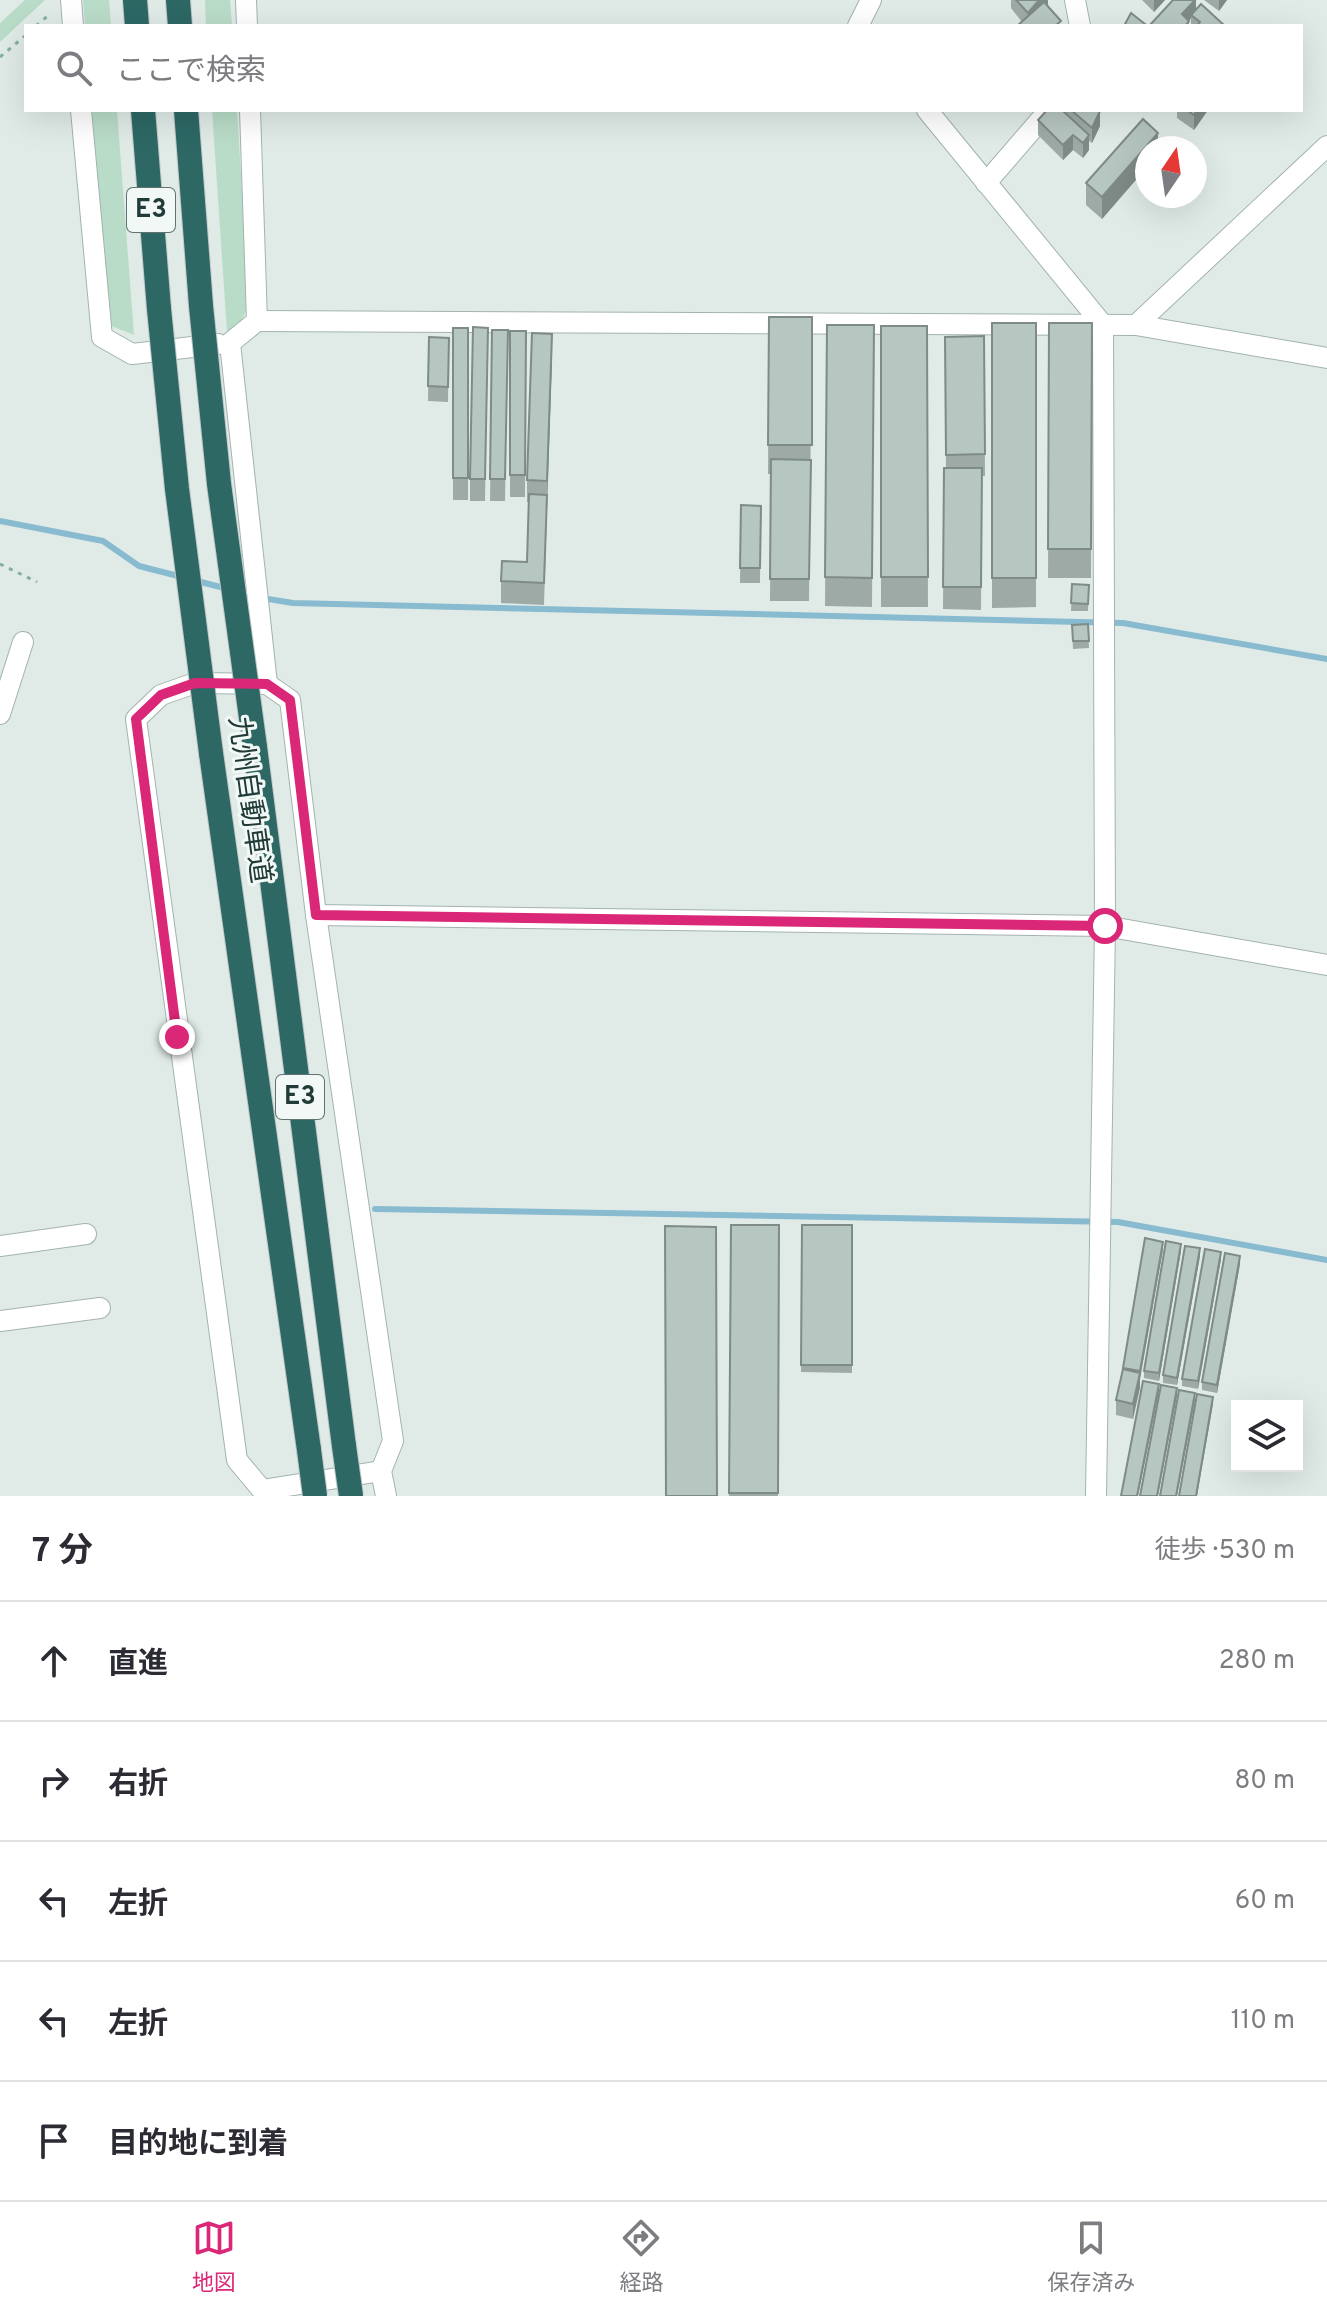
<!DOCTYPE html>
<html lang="ja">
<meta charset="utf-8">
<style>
:root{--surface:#fff;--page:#f7f7f7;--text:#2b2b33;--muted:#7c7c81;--line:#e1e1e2;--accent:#db2777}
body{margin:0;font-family:Overpass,"Noto Sans JP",sans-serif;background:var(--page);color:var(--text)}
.controls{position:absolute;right:24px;bottom:24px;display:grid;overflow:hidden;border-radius:0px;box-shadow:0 8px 32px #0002}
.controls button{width:72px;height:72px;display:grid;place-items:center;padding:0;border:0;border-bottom:2px solid var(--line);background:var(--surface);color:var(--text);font:40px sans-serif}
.compass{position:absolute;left:1135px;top:136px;width:72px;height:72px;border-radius:50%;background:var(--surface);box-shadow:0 8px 32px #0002;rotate:13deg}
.stop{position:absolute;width:24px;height:24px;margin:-18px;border:6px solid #db2777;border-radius:50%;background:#fff}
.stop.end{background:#db2777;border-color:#fff;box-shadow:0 2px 8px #0008}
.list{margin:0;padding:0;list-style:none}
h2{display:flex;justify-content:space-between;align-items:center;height:104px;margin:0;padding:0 32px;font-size:34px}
h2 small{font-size:26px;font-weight:400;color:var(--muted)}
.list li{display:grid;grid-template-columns:52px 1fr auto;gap:24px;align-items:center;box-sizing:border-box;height:120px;padding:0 32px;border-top:2px solid var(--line)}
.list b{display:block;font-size:30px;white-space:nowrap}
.list em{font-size:26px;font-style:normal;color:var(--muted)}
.icon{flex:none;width:44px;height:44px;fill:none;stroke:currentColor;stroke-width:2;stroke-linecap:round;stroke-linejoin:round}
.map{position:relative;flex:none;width:1327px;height:1496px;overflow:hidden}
.search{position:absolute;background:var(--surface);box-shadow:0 8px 32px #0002;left:24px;right:24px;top:24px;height:88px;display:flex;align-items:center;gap:20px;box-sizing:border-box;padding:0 28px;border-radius:0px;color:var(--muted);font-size:30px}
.sheet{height:704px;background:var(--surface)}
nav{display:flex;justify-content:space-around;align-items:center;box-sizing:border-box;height:112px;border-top:2px solid var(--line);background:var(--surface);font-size:22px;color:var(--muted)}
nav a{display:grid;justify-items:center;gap:4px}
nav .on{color:var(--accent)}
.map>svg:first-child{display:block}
.green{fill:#b9dcc8}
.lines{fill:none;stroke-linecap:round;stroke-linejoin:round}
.stream{stroke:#88bad0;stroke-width:6}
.street-casing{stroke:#a3b3b0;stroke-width:22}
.highway-casing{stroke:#c1c8c7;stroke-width:26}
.path{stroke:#81afa7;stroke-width:3;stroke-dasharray:4 6;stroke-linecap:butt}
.street{stroke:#fff;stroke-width:20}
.highway{stroke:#2d6865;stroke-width:24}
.highway-bridge-casing{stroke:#c1c8c7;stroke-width:26;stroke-linecap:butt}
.highway-bridge{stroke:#2d6865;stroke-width:24}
.wall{fill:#9daaa6}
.shaded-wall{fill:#7f8b87}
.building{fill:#b6c6c1;stroke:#7f8b87;stroke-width:2}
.route{stroke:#db2777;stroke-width:10}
.labels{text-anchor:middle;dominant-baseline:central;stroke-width:6;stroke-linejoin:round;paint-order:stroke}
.shield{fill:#f1f8f5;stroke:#5f7471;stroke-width:2}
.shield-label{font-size:26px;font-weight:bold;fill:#213b38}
.street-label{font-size:28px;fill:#213b38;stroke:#f1f8f5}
</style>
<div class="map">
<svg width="1327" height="1496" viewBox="0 0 1327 1496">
<rect width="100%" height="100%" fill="#e0ebe8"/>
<g class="green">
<polygon points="25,0 45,0 0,42 0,23"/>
<polygon points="83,0 109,0 111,26 85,26"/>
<polygon points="205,0 230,0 232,26 206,26"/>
<polygon points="92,110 117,110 134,335 109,325"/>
<polygon points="212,110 237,110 249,304 241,322 227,332"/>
</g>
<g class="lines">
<g class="stream">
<polyline points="0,521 103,541 139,566 182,577"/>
<polyline points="197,581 228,589"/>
<polyline points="262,598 293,603 1123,623 1327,659"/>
<polyline points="375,1209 1118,1222 1327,1260"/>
</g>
<defs>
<g id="street">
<polyline points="71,0 73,26"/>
<polyline points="246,0 247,26"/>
<polyline points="1075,0 1080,26"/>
<polyline points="858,26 871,0"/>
<polyline points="81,110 102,337 132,354 218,344"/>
<polyline points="250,110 257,321 230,343 267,684"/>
<polyline points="927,110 1103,325 1105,926 1096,1496"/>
<polyline points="986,183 1049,110"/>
<polyline points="257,321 1136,325 1327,358"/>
<polyline points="1136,325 1327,146"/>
<polyline points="0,714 23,642"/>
<polyline points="316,915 1105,926 1327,965"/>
<polyline points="0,1246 86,1234"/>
<polyline points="0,1321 100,1308"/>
<polyline points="381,1471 262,1490 237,1460 136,719 161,695 195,683 267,684 290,700 316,915 393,1441 381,1471 386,1496"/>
</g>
<g id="highway">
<polyline points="135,0 137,26"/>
<polyline points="178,0 180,26"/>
<polyline points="143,110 159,309"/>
<polyline points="186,110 201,306"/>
<polyline points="255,747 344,1446"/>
<polyline points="211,753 309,1450"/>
</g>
</defs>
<use href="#street" class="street-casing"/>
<use href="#highway" class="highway-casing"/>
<g class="path">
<polyline points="36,26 51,13"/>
<polyline points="0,57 26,35"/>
<polyline points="0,564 37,582"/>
</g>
<use href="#street" class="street"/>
<use href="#highway" class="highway"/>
<defs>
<g id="highway-bridge">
<polyline points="201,306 219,484 255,747"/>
<polyline points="159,309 177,489 211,753"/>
<polyline points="344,1446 351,1496"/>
<polyline points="309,1450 315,1496"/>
</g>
</defs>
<use href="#highway-bridge" class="highway-bridge-casing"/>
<use href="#highway-bridge" class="highway-bridge"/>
</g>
<g class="wall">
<polygon points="1011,0 1048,0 1047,6 1061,26 1022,22 1011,8"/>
<polygon points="1142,0 1165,0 1154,12"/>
<polygon points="1196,0 1196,10 1225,26 1191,26 1191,18 1189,21 1189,26 1149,26"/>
<polygon points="1204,0 1227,0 1219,11"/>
<polygon points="1047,110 1099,110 1100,126 1092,143 1089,141 1089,150 1083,158 1073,150 1063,160 1038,135 1038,120"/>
<polygon points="1177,110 1208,110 1194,130 1177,118"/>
<polygon points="1143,119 1158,133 1158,148 1147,148 1147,167 1102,219 1086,205 1086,183"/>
<polygon points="769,317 812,317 809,601 770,601 771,474 768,474"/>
<polygon points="992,323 1036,323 1036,607 992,608"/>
<polygon points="1049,323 1092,323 1091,578 1048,578"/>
<polygon points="827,325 874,325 872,607 825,606"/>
<polygon points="881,326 927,326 928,607 881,607"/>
<rect x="453" y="328" width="15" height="172"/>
<polygon points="488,328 485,501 470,501 470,479"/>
<polygon points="492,330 508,330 505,501 490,501"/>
<polygon points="510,331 526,331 525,497 510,497"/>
<polygon points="984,336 985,476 982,476 981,610 943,609 944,468 946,468 945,337"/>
<polygon points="429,337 449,338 448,402 428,401"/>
<polygon points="552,356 544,605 501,603 501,581 527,562 529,502 527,502 527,480"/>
<polygon points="741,505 761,506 760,583 740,583"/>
<polygon points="1072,584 1089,585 1088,611 1071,611"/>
<polygon points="1088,624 1089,648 1073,649 1072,625"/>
<polygon points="731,1225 779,1225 778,1496 729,1496"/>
<polygon points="802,1225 852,1225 852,1373 801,1372"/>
<polygon points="1163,1249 1133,1419 1116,1415 1116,1400 1123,1368"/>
<polygon points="1181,1251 1159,1381 1144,1378 1144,1371"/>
<polygon points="1200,1256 1177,1385 1163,1383 1163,1375"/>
<polygon points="1221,1259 1198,1389 1182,1386 1182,1379"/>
<polygon points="1240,1264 1217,1393 1202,1390 1202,1382"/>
</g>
<g class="shaded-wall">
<polygon points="1039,0 1048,0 1048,4 1029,26 1028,26 1028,13"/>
<polygon points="1154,0 1165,0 1154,12"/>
<polygon points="1195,0 1196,0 1196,13 1191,15 1191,18 1185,26 1182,14"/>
<polygon points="1219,0 1227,0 1219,11"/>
<polygon points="1197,110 1208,110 1194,130 1194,115"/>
<polygon points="1100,111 1100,126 1092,143 1092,128"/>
<polygon points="1158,133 1158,148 1147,148 1147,167 1102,219 1102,197"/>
<polygon points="1073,135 1073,150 1063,160 1063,145"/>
<polygon points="1089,135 1089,150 1083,158 1083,143"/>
<polygon points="552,334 552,356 547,503 547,481"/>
<polygon points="1163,1242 1163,1249 1140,1378 1140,1371"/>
<polygon points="1181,1244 1181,1251 1159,1381 1159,1373"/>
<polygon points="1200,1248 1200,1256 1177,1385 1177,1378"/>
<polygon points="1221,1252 1221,1259 1198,1389 1198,1381"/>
<polygon points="1240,1256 1240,1264 1217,1393 1217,1385"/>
<polygon points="1140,1373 1140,1388 1133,1419 1133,1404"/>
<polygon points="1159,1384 1159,1392 1138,1496 1137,1496"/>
<polygon points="1177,1388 1177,1396 1158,1496 1157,1496"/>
<polygon points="1195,1393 1195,1401 1177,1496 1176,1496"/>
<polygon points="1213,1397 1213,1404 1197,1496 1196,1496"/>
</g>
<g class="building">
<polygon points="1016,0 1039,0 1028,13"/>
<polygon points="1173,0 1195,0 1182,14 1189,21 1185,26 1149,26"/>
<polygon points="1044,2 1061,21 1055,26 1017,26"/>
<polygon points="1201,4 1225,26 1197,26 1200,22 1191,15"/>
<polygon points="1131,13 1145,24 1144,26 1124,26"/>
<polygon points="1047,110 1062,110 1089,135 1083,143 1073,135 1063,145 1038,120"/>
<polygon points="1071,110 1099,110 1100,111 1092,128"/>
<polygon points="1187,110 1197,110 1194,115"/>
<polygon points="1143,119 1158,133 1102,197 1086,183"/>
<polygon points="769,317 812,317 812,445 768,445"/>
<rect x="992" y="323" width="44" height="255"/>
<polygon points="1049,323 1092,323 1091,549 1048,549"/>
<polygon points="827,325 874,325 872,578 825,577"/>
<polygon points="881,326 927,326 928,577 881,577"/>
<polygon points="473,327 488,328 485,479 470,479"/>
<rect x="453" y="328" width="15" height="150"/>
<polygon points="492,330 508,330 505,479 490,479"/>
<polygon points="510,331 526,331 525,475 510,475"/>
<polygon points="532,333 552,334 547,481 527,480"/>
<polygon points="984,336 985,454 946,455 945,337"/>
<polygon points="429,337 449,338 448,387 428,386"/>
<polygon points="771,459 811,460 809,579 770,579"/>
<polygon points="944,468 982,468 981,587 943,587"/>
<polygon points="529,494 547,495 544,583 501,581 502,561 527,562"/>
<polygon points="741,505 761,506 760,568 740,568"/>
<polygon points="1072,584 1089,585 1088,604 1071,603"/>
<polygon points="1088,624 1089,641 1073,641 1072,625"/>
<polygon points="731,1225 779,1225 778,1493 729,1493"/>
<polygon points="802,1225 852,1225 852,1365 801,1365"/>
<polygon points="665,1226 716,1227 717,1496 666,1496"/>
<polygon points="1145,1238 1163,1242 1140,1371 1123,1368"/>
<polygon points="1166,1241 1181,1244 1159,1373 1144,1371"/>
<polygon points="1185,1246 1200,1248 1177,1378 1163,1375"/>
<polygon points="1205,1249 1221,1252 1198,1381 1182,1379"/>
<polygon points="1225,1253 1240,1256 1217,1385 1202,1382"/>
<polygon points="1123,1369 1140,1373 1133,1404 1116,1400"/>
<polygon points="1143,1381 1159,1384 1137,1496 1121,1496"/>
<polygon points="1161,1385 1177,1388 1157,1496 1140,1496"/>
<polygon points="1179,1390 1195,1393 1176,1496 1160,1496"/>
<polygon points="1197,1394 1213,1397 1196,1496 1179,1496"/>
</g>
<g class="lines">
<polyline class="route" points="177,1037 136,719 161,695 195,683 267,684 290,700 316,915 1105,926"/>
</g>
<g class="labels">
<g class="shield">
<rect x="127" y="188" width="48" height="44" rx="6"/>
<rect x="276" y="1075" width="48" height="44" rx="6"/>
</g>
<g class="shield-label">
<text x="151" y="210">E3</text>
<text x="300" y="1097">E3</text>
</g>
<g class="street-label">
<text transform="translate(248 800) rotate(82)">九州自動車道</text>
</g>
</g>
</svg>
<div class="controls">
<button><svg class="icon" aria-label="layers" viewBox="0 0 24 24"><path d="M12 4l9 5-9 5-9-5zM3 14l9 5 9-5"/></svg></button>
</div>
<svg class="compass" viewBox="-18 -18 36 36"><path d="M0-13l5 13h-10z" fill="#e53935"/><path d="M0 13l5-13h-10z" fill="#7c7c81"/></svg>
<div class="stop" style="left:1105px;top:926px"></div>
<div class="stop end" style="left:177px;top:1037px"></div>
<div class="search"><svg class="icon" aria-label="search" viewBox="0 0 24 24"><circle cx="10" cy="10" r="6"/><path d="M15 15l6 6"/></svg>ここで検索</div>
</div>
<section class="sheet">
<h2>7 分<small>徒歩 · 530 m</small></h2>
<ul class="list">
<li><svg class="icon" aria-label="ahead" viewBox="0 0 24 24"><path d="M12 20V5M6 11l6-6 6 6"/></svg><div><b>直進</b></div><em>280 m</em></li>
<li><svg class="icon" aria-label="right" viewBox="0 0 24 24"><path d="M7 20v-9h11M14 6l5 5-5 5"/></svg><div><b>右折</b></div><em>80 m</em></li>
<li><svg class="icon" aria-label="left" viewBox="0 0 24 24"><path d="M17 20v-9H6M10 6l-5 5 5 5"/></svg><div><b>左折</b></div><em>60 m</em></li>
<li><svg class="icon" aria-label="left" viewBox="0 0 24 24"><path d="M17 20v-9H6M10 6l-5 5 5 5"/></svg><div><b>左折</b></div><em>110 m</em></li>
<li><svg class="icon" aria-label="arrive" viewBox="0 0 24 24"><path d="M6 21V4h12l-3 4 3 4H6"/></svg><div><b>目的地に到着</b></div></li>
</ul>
</section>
<nav>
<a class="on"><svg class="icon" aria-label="map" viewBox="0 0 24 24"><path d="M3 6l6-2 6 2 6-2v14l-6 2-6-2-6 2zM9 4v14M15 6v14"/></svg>地図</a>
<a><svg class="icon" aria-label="directions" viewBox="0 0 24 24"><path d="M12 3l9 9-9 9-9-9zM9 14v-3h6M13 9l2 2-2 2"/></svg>経路</a>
<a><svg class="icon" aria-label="saved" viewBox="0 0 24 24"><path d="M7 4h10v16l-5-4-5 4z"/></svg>保存済み</a>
</nav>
